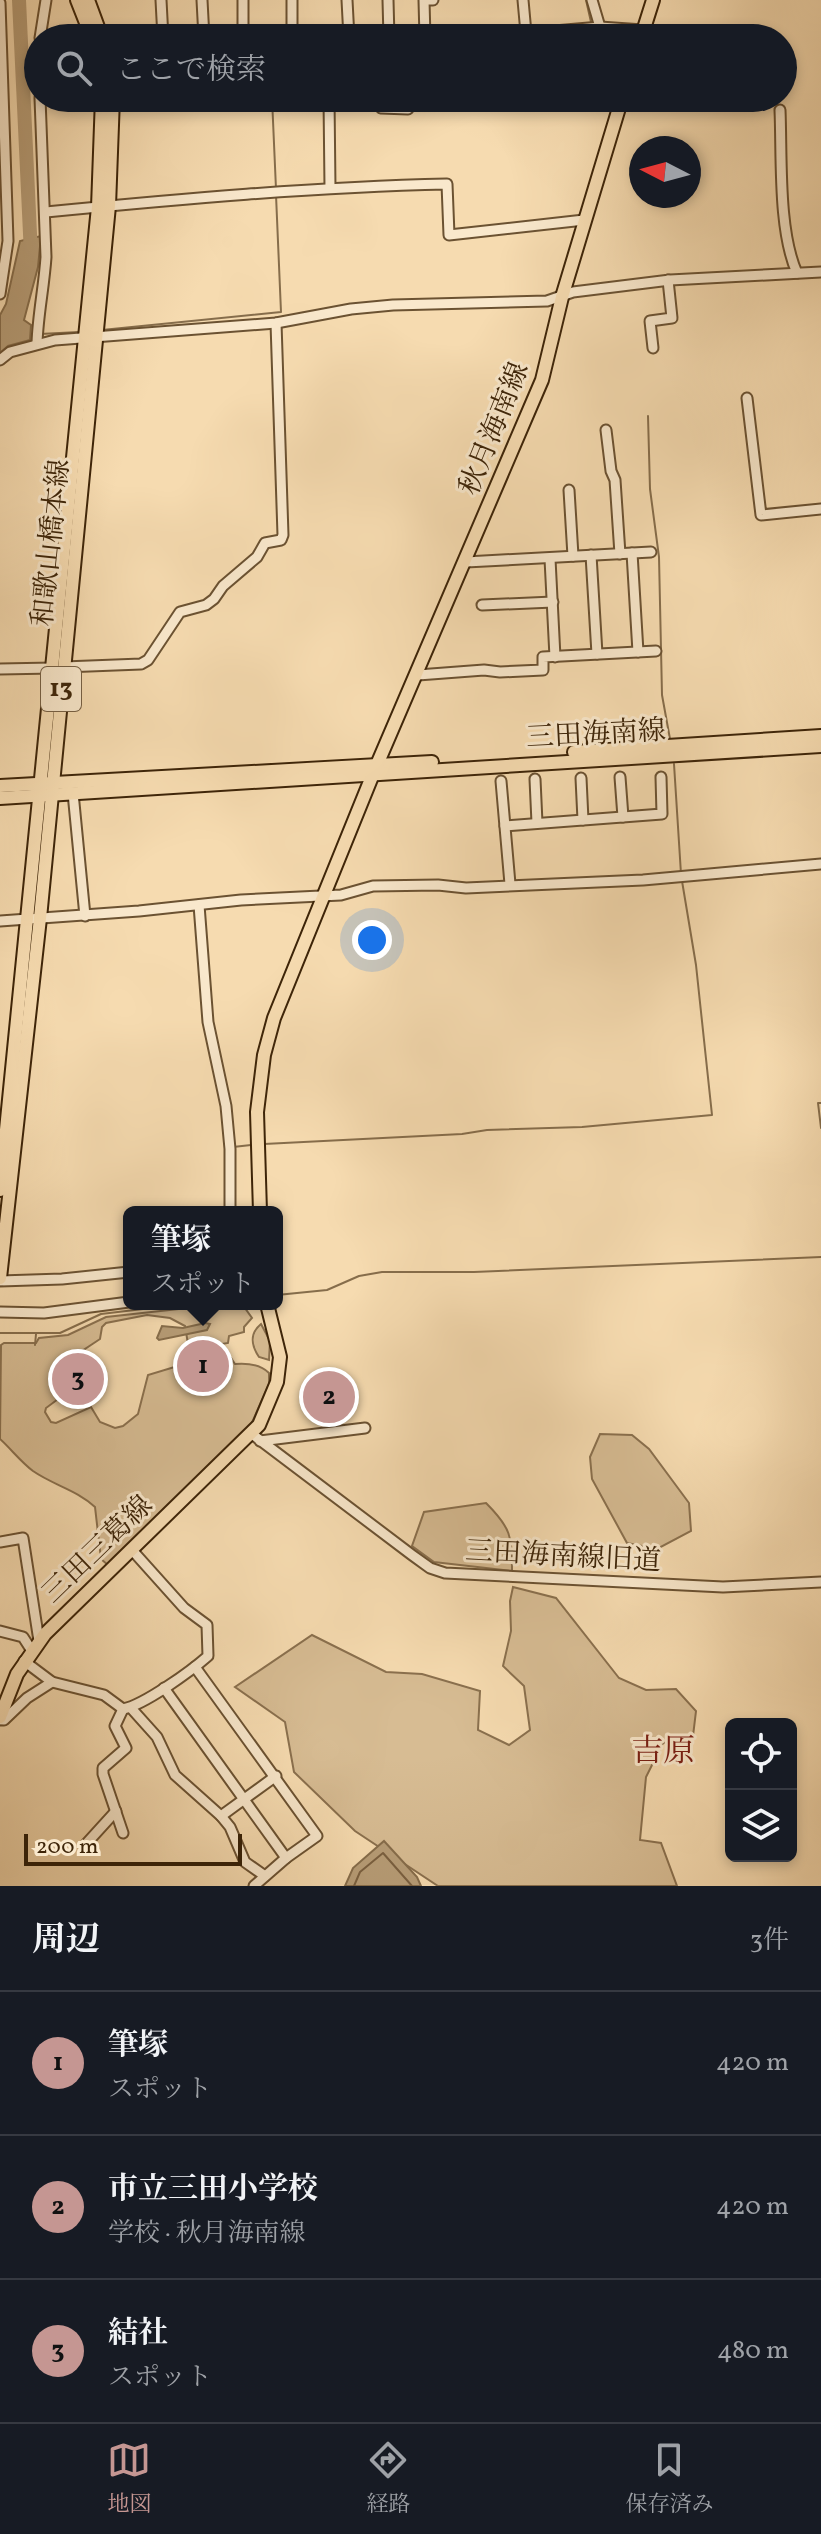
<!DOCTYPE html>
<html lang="ja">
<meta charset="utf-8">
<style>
:root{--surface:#171b24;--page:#20242c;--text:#f1f3f6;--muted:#9ea1a6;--line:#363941;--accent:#c59692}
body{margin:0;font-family:Vollkorn,"Noto Serif JP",serif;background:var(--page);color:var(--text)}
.controls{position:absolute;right:24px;bottom:24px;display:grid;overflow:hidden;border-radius:12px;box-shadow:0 4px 12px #0003}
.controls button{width:72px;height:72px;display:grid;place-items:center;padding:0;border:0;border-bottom:2px solid var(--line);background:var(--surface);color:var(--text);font:40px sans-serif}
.compass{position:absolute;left:629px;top:136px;width:72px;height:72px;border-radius:50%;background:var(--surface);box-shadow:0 4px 12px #0003;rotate:276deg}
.scale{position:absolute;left:24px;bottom:20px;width:218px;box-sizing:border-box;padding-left:8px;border:4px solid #3d2408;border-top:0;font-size:22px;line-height:28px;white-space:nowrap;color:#3d2408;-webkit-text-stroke:6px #f9e8cc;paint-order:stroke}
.you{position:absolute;left:372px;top:940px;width:28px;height:28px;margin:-20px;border:6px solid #fff;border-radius:50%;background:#1a73e8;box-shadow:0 0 0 12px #1a73e833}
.badge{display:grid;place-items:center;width:52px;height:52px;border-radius:50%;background:var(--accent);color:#111;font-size:26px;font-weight:700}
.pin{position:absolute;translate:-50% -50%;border:4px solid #fff;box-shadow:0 2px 8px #0006}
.popup{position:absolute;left:123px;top:1206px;width:160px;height:104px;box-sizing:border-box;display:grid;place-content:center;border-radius:12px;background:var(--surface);filter:drop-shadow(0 2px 6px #0005);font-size:26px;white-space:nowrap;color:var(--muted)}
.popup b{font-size:30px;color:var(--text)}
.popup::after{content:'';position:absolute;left:50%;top:100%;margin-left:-16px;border:16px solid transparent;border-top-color:var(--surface)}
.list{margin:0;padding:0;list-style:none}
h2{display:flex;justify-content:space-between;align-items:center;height:104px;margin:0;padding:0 32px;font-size:34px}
h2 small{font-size:26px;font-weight:400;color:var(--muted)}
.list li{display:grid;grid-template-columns:52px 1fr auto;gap:24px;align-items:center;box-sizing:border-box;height:144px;padding:0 32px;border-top:2px solid var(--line)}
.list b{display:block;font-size:30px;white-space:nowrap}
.list p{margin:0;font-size:26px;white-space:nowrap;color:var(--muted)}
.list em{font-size:26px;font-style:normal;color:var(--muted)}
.icon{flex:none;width:44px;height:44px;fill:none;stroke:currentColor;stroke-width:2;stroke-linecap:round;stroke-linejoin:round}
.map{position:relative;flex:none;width:821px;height:1886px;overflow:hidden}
.search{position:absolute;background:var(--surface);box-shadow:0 4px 12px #0003;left:24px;right:24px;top:24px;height:88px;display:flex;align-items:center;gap:20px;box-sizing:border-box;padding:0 28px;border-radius:44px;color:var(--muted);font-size:30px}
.sheet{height:536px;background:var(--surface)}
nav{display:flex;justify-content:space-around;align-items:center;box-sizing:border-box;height:112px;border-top:2px solid var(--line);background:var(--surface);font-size:22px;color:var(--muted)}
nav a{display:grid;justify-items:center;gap:4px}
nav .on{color:var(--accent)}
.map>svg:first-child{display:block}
.green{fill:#d7bc93;stroke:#8a704e;stroke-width:2;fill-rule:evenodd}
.water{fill:#b79d77;stroke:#866d4b;stroke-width:2}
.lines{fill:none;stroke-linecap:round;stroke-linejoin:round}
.shore{stroke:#7a6040;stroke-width:2}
.stream{stroke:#866d4b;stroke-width:2}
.river{stroke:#b79d77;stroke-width:14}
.minor-casing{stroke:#6b5232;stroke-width:13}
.major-casing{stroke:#3d2408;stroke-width:16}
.minor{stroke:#f9e8cc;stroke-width:9}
.major{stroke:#f6dbb0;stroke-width:12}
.labels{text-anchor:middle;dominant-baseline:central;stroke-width:6;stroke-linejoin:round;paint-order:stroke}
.shield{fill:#f9e8cc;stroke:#755f43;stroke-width:2}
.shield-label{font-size:26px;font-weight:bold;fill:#3d2408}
.street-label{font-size:28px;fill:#3d2408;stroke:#f9e8cc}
.quarter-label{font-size:32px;fill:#7a1f14;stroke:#f9e8cc}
</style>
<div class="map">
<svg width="821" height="1886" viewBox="0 0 821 1886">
<rect width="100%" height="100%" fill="#f6dbb0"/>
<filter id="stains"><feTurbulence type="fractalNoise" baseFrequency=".0025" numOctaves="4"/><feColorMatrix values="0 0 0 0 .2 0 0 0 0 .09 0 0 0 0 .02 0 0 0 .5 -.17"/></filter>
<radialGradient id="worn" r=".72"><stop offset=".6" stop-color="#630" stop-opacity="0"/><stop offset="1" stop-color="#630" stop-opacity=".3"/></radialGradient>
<g class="green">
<path d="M224 1304H242L252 1318 244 1327V1332L229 1336 228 1343 216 1345V1358H231L235 1364C247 1363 260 1364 269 1373V1384L250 1427 109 1566 101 1559 95 1507C77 1490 53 1485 33 1471 21 1462 11 1449 0 1439L1 1345 4 1343H36L39 1338 68 1335 106 1317ZM147 1315 170 1318 185 1326 191 1362 148 1375 138 1414 123 1426 115 1428 100 1422 91 1407 56 1423 51 1422 45 1412 46 1408 77 1385 70 1370 76 1355 100 1339 102 1327 106 1323Z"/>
<path d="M261 1324 270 1341 269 1360 259 1357C251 1345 249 1334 261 1324Z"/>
<polygon points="600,1434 632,1435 649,1449 689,1503 691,1531 657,1549 627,1543 592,1479 590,1457"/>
<path d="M486 1503C511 1528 512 1536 512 1571L434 1562 412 1546 424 1512Z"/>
<polygon points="513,1587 556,1598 619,1678 646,1690 676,1689 696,1711 693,1736 663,1743 646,1777 640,1840 661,1843 677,1886 438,1886 355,1831 294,1772 285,1722 235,1687 312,1635 386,1672 422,1674 480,1691 478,1730 509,1745 530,1730 524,1686 503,1666 511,1631 510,1601"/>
</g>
<g class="water">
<polygon points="41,236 38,267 24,320 31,325 30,340 8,346 0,353 0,315 6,304 20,241"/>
<polygon points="205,1323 210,1324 207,1330 159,1340 157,1338 162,1326 183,1328"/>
<polygon points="384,1841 417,1877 421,1886 345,1886 353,1868"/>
</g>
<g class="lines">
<polyline class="shore" points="354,1886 360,1872 383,1853 412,1886"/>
<g class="stream">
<polyline points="586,0 591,22"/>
<polyline points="272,98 276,189"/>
<polyline points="102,330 281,312 276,195"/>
<polyline points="40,334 79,332"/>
<polyline points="648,416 650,489 659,557 662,695 670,739"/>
<polyline points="674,764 681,874"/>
<polyline points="821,1103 818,1103 821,1128"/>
<polyline points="264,1144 462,1134 487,1130 582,1127 712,1115 696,965 682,881"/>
<polyline points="233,1147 251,1145"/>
<polyline points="277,1295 327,1290 359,1276 382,1272 474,1272 821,1257"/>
<polyline points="0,1333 60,1333 101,1314 185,1304"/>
<polyline points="35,1345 36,1334"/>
</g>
<polyline class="river" points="19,0 31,255"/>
<defs>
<g id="minor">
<polyline points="161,0 163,38"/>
<polyline points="202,0 204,38"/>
<polyline points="243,0 243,38"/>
<polyline points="292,0 292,38"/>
<polyline points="347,0 349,38"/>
<polyline points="388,0 389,38"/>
<polyline points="523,0 526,33"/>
<polyline points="592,0 600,27"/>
<polyline points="0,3 8,241 0,294"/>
<polyline points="243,34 268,34"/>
<polyline points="40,38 46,0"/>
<polyline points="425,38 424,0 433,0"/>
<polyline points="474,38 600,27 643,30"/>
<polyline points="329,98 330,188"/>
<polyline points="382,98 381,108 408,109"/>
<path d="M780 110C782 158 778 230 797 273"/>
<path d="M46 212C180 199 313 187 447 184L449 235 584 220"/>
<path d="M37 343C38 314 44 287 46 257L40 98"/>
<polyline points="653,348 650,321 672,318 668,280"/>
<polyline points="0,360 10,352 55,340 276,323 351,309 393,305 547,301 573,292 670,280 821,272"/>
<polyline points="747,398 761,515 821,509"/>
<polyline points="606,430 611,471 615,480 620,554"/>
<polyline points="569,490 573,556"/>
<polyline points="632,553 638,652"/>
<polyline points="591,555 597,654"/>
<polyline points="550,559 555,657"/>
<polyline points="466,562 651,552"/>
<polyline points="482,605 553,602"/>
<polyline points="64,667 141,664 148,660 180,612 206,605 214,599 223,586 257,557 265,543 281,540 283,535 276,323"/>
<polyline points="0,669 53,668"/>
<polyline points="418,675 484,670 500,672 543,670 543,657 656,651"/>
<polyline points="620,777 623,817"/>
<polyline points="581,778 583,820"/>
<polyline points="535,779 537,823"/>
<polyline points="501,781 510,884"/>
<polyline points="73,793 85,916"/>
<polyline points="505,826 662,814 661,777"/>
<polyline points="199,905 208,1022 226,1106 230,1149 230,1212"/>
<polyline points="0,921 139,911 241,900 341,895 373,886 438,885 466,888 643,880 821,864"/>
<polyline points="0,1281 62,1279 129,1272"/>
<polyline points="0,1312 44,1313 129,1302"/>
<polyline points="252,1434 412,1555 430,1568 445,1573 723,1587 821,1582"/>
<polyline points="260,1441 365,1428"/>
<polyline points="0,1542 23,1538 39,1641"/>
<polyline points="0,1631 23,1637 32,1651"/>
<path d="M24 1661 52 1682 104 1695 123 1709C144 1705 191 1671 208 1656L207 1625 184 1608 132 1550"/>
<polyline points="195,1667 317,1836 286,1858"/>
<polyline points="164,1688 286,1858 254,1886"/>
<polyline points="131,1708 157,1737 175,1775 221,1816 276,1776"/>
<polyline points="123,1709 115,1726 126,1748 103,1768 103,1774 123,1833"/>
<polyline points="0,1720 4,1720 27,1698 52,1682"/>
<polyline points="221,1816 230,1827 245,1862 265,1876"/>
<polyline points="86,1844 116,1811"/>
</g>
<g id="major">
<polyline points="77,0 92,38"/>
<polyline points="88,0 102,38"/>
<polyline points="641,38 653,0"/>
<polyline points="574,752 821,736"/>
<polyline points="0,786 432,762"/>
<polyline points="0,798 821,746"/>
<polyline points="0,1190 98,207 102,98"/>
<polyline points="260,1212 257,1112 264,1055 274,1018 373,774 542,380 562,297 622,98"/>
<polyline points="0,1278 40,918 109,206 113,98"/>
<polyline points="0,1717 17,1674 45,1634 259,1425 277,1382 280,1357 267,1304"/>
</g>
</defs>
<use href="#minor" class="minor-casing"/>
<use href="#major" class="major-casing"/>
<use href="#minor" class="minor"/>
<use href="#major" class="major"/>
</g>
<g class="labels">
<rect class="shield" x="41" y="667" width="40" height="44" rx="6"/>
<g class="shield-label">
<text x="61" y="689">13</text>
</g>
<g class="street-label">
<text transform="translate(495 429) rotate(-68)">秋月海南線</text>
<text transform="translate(52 543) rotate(-84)">和歌山橋本線</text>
<text transform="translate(596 735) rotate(-3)">三田海南線</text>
<text transform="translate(98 1550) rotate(-44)">三田三葛線</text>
<text transform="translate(563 1557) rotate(3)">三田海南線旧道</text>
</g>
<g class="quarter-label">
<text x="663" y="1753">吉原</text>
</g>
</g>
<rect width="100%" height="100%" filter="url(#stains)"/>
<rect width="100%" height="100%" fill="url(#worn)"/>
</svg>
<div class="controls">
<button><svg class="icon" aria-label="locate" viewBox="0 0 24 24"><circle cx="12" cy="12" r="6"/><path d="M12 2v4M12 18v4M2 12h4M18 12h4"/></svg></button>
<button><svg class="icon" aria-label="layers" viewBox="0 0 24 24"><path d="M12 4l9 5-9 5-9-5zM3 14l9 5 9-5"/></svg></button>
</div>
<svg class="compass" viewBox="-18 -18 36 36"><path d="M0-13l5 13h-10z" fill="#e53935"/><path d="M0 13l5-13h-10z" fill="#9ea1a6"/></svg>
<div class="scale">200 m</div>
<div class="you"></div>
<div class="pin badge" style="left:203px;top:1366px">1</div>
<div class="popup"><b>筆塚</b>スポット</div>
<div class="pin badge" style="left:329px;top:1397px">2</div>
<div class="pin badge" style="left:78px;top:1379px">3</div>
<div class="search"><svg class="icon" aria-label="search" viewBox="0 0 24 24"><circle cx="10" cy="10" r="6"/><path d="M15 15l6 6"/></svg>ここで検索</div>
</div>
<section class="sheet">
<h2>周辺<small>3件</small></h2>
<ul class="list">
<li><span class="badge">1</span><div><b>筆塚</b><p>スポット</p></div><em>420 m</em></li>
<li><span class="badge">2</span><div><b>市立三田小学校</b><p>学校 · 秋月海南線</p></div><em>420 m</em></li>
<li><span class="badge">3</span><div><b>結社</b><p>スポット</p></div><em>480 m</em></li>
</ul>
</section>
<nav>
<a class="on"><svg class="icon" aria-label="map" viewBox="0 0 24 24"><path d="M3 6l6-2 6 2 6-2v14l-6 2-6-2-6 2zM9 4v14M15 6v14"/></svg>地図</a>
<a><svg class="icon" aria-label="directions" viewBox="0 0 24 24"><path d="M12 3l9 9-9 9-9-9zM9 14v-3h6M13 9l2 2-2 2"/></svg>経路</a>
<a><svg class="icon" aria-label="saved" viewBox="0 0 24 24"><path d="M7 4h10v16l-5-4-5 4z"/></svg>保存済み</a>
</nav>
